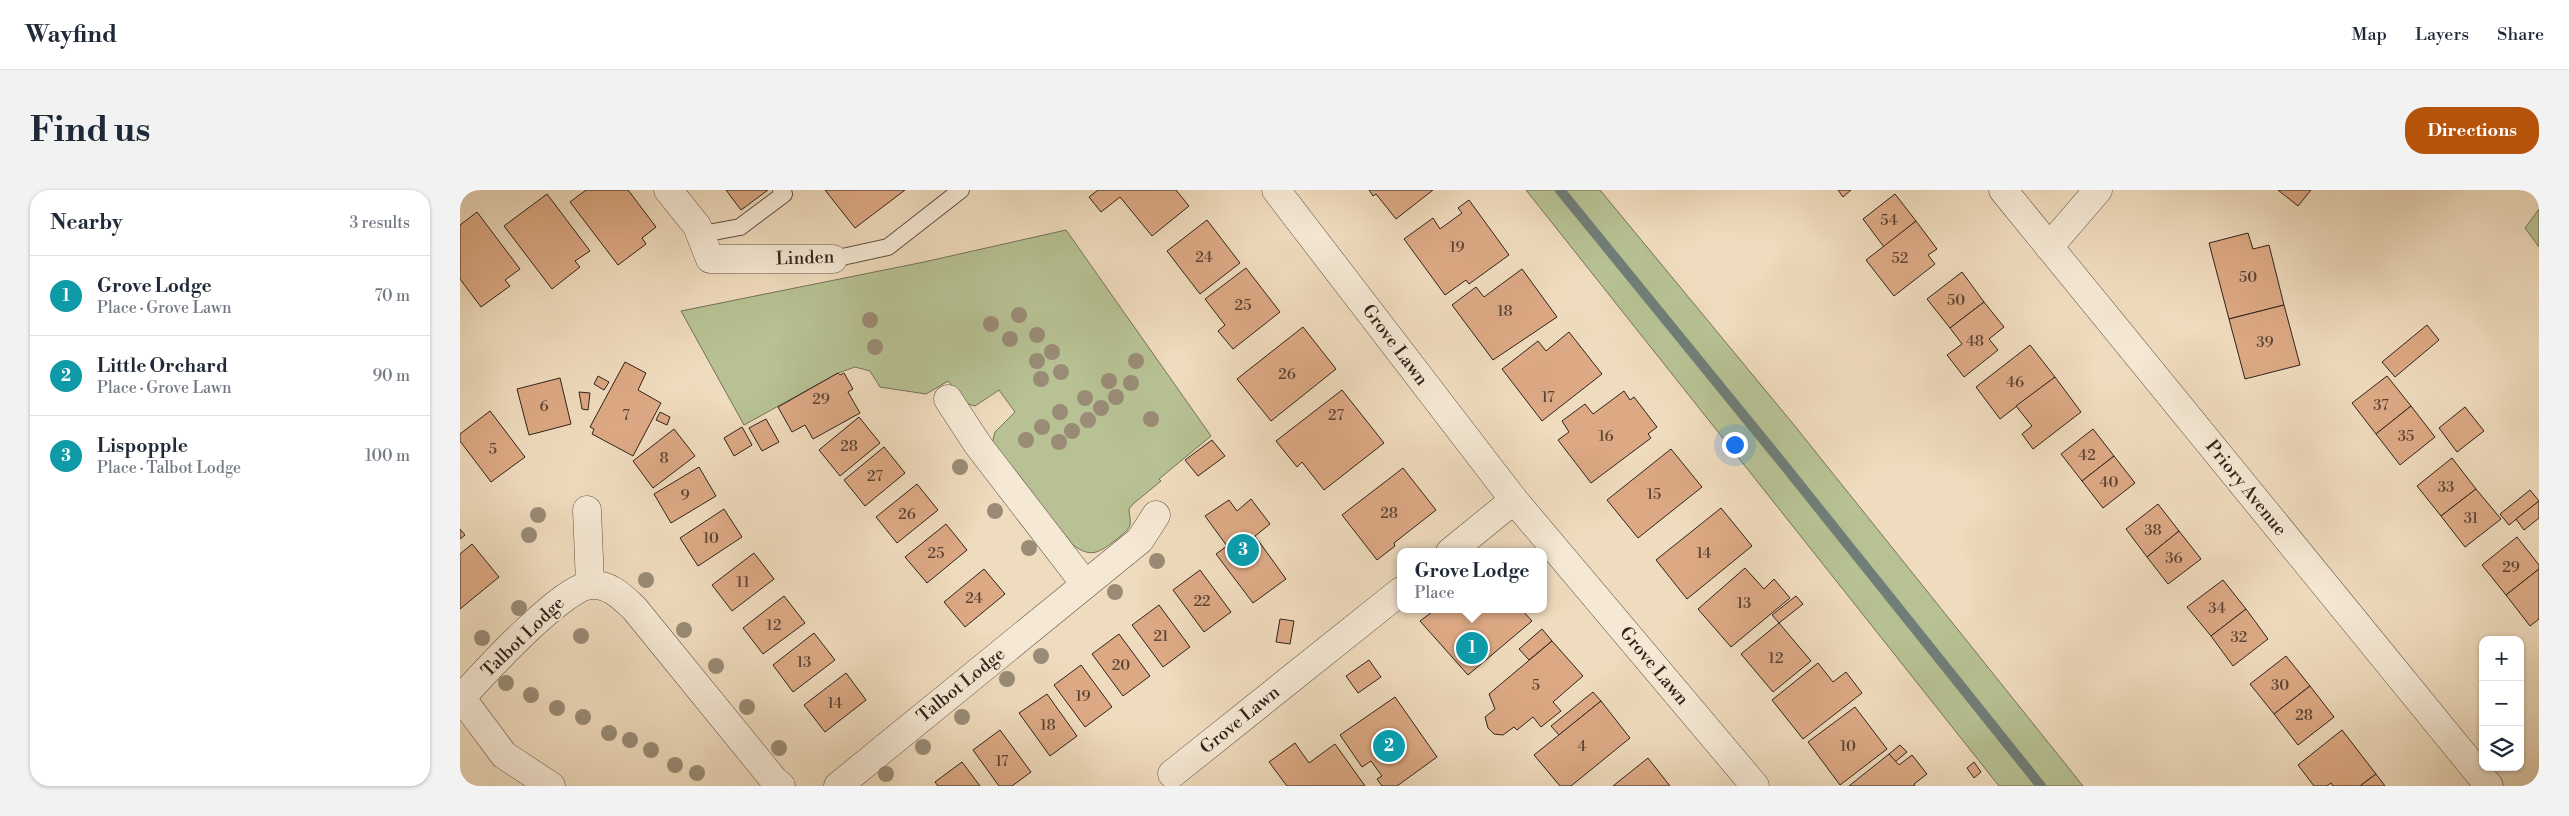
<!DOCTYPE html>
<meta charset="utf-8">
<style>
:root{--surface:#fff;--page:#f2f2f3;--text:#1f2937;--muted:#747a83;--line:#e0e1e3;--accent:#b45309}
body{margin:0;font-family:"Libre Bodoni",serif;background:var(--page);color:var(--text)}
.controls{position:absolute;right:15px;bottom:15px;display:grid;overflow:hidden;border-radius:10px;box-shadow:0 1px 4px #0004}
.controls button{width:45px;height:45px;display:grid;place-items:center;padding:0;border:0;border-bottom:1px solid var(--line);background:var(--surface);color:var(--text);font:25px sans-serif}
.you{position:absolute;left:1274px;top:254px;width:18px;height:18px;margin:-12px;border:4px solid #fff;border-radius:50%;background:#1a73e8;box-shadow:0 0 0 8px #1a73e833}
.badge{display:grid;place-items:center;width:32px;height:32px;border-radius:50%;background:var(--accent);color:#fff;font-size:16px;font-weight:700}
.pin{position:absolute;translate:-50% -50%;border:2px solid #fff;box-shadow:0 1px 5px #0006}
.popup{position:absolute;left:937px;top:358px;width:150px;height:65px;box-sizing:border-box;display:grid;place-content:center;border-radius:10px;background:var(--surface);filter:drop-shadow(0 1px 4px #0005);font-size:16px;white-space:nowrap;color:var(--muted)}
.popup b{font-size:19px;color:var(--text)}
.popup::after{content:'';position:absolute;left:50%;top:100%;margin-left:-10px;border:10px solid transparent;border-top-color:var(--surface)}
.list{margin:0;padding:0;list-style:none}
h2{display:flex;justify-content:space-between;align-items:center;height:65px;margin:0;padding:0 20px;font-size:21px}
h2 small{font-size:16px;font-weight:400;color:var(--muted)}
.list li{display:grid;grid-template-columns:32px 1fr auto;gap:15px;align-items:center;box-sizing:border-box;height:80px;padding:0 20px;border-top:1px solid var(--line)}
.list b{display:block;font-size:19px;white-space:nowrap}
.list p{margin:0;font-size:16px;white-space:nowrap;color:var(--muted)}
.list em{font-size:16px;font-style:normal;color:var(--muted)}
.icon{flex:none;width:28px;height:28px;fill:none;stroke:currentColor;stroke-width:2;stroke-linecap:round;stroke-linejoin:round}
.map{position:relative;flex:none;width:2079px;height:596px;overflow:hidden;border-radius:20px}
header{display:flex;align-items:center;gap:30px;box-sizing:border-box;height:70px;padding:0 25px;background:var(--surface);border-bottom:1px solid var(--line)}
header strong{font-size:24px}
nav{display:flex;gap:28px;margin-inline-start:auto;font-size:18px}
.intro{display:flex;align-items:center;justify-content:space-between;box-sizing:border-box;height:120px;padding:0 30px}
h1{margin:0;font-size:35px}
.button{padding:12px 22px;border-radius:20px;background:var(--accent);color:#fff;font-size:18px;font-weight:700}
main{display:flex;gap:30px;padding:0 30px}
aside{flex:1;background:var(--surface);border-radius:20px;box-shadow:0 1px 4px #0004}
.map>svg:first-child{display:block}
.green{fill:#b7c193;stroke:#747258}
.lines{fill:none;stroke-linecap:round;stroke-linejoin:round}
.stream{stroke:#707e78;stroke-width:10}
.building{fill:#dca984;stroke:#30231c}
.service-casing{stroke:#605144;stroke-width:18}
.minor-casing{stroke:#605144;stroke-width:29}
.tertiary-casing{stroke:#605144;stroke-width:29}
.service{stroke:#f5e8d4;stroke-width:16}
.minor{stroke:#f5e8d4;stroke-width:28}
.tertiary{stroke:#f5e8d4;stroke-width:28}
.tree{fill:#998b75}
.labels{text-anchor:middle;dominant-baseline:central;stroke-width:4.5;stroke-linejoin:round;paint-order:stroke}
.number-label{font-size:15px;fill:#5b4436}
.street-label{font-size:18px;fill:#30231c;stroke:#f5e8d4}
</style>
<header>
<strong>Wayfind</strong>
<nav><a>Map</a><a>Layers</a><a>Share</a></nav>
</header>
<div class="intro"><h1>Find us</h1><a class="button">Directions</a></div>
<main>
<aside>
<h2>Nearby<small>3 results</small></h2>
<ul class="list">
<li><span class="badge" style="background:#0f9aa8">1</span><div><b>Grove Lodge</b><p>Place · Grove Lawn</p></div><em>70 m</em></li>
<li><span class="badge" style="background:#0f9aa8">2</span><div><b>Little Orchard</b><p>Place · Grove Lawn</p></div><em>90 m</em></li>
<li><span class="badge" style="background:#0f9aa8">3</span><div><b>Lispopple</b><p>Place · Talbot Lodge</p></div><em>100 m</em></li>
</ul>
</aside>
<div class="map">
<svg width="2079" height="596" viewBox="0 0 2079 596">
<rect width="100%" height="100%" fill="#efdbbd"/>
<filter id="stains"><feTurbulence type="fractalNoise" baseFrequency=".004" numOctaves="4"/><feColorMatrix values="0 0 0 0 .2 0 0 0 0 .09 0 0 0 0 .02 0 0 0 .5 -.17"/></filter>
<radialGradient id="worn" r=".72"><stop offset=".6" stop-color="#630" stop-opacity="0"/><stop offset="1" stop-color="#630" stop-opacity=".3"/></radialGradient>
<g class="green">
<polygon points="1066,0 1140,0 1334,235 1623,596 1539,596"/>
<polygon points="2079,19 2079,57 2065,38"/>
<path d="M606 40 751 246 699 289 701 291 673 314 669 319C669 324 671 330 670 335 668 341 662 345 657 349 640 362 632 369 613 355L532 254 535 242 555 222 539 200 515 216 508 214 488 191 466 204 420 197 410 181 395 177 378 183 284 235 221 121 464 72Z"/>
</g>
<g class="lines">
<polyline class="stream" points="1100,0 1320,270 1581,596"/>
</g>
<g class="building">
<polygon points="126,0 168,0 196,37 182,48 186,54 158,75 110,12"/>
<polygon points="266,0 308,0 281,20"/>
<polygon points="365,0 445,0 395,38"/>
<polygon points="638,0 716,0 729,16 692,46 660,7 641,22 629,7"/>
<polygon points="909,0 973,0 936,29 916,4 913,6"/>
<polygon points="1378,0 1391,0 1383,7"/>
<polygon points="1818,0 1851,0 1838,16"/>
<polygon points="87,4 130,61 115,71 120,77 92,99 44,36"/>
<polygon points="1435,4 1456,31 1424,57 1403,29"/>
<polygon points="1009,10 1049,65 1009,94 1006,90 985,105 944,49 973,28 980,39 1002,23 998,18"/>
<polygon points="17,22 60,79 45,90 50,96 21,117 0,89 0,35"/>
<polygon points="747,30 780,73 740,104 707,61"/>
<polygon points="1456,31 1477,59 1468,65 1475,74 1434,106 1406,70"/>
<polygon points="1788,43 1793,59 1809,55 1824,115 1769,129 1749,53"/>
<polygon points="786,78 820,122 773,159 758,141 765,135 745,109"/>
<polygon points="1062,79 1097,127 1033,170 992,115 1016,97 1024,107"/>
<polygon points="1502,82 1524,112 1490,138 1467,109"/>
<polygon points="1524,112 1544,137 1529,149 1538,160 1504,187 1487,165 1502,154 1490,138"/>
<polygon points="1824,115 1840,175 1785,189 1769,129"/>
<polygon points="1967,135 1979,150 1935,187 1922,172"/>
<polygon points="843,137 876,179 811,231 777,189"/>
<polygon points="1109,142 1142,184 1082,231 1042,179 1078,151 1086,161"/>
<polygon points="1570,155 1595,187 1540,229 1516,197"/>
<polygon points="165,172 186,183 178,200 201,213 173,266 132,244 134,239 130,237"/>
<polygon points="378,183 380,185 384,183 393,199 388,202 400,223 353,249 345,235 332,242 318,217"/>
<polygon points="138,186 149,192 144,200 134,194"/>
<polygon points="1927,186 1951,216 1916,244 1892,213"/>
<polygon points="1595,187 1621,222 1573,259 1562,244 1572,236 1556,216"/>
<polygon points="100,188 111,234 69,245 57,199"/>
<polygon points="882,200 924,253 864,300 842,272 837,277 816,251"/>
<polygon points="1164,201 1170,210 1174,207 1197,237 1188,244 1191,248 1131,293 1098,250 1109,242 1102,231 1125,214 1133,224"/>
<polygon points="119,202 130,203 128,220 122,219"/>
<polygon points="1951,216 1975,247 1940,275 1916,244"/>
<polygon points="2005,217 2024,241 1997,262 1979,238"/>
<polygon points="30,221 65,267 31,292 0,251 0,244"/>
<polygon points="200,222 210,227 207,235 196,230"/>
<polygon points="399,227 420,253 380,286 359,260"/>
<polygon points="306,229 319,252 302,261 289,238"/>
<polygon points="282,237 292,255 274,266 264,248"/>
<polygon points="214,239 235,266 193,298 173,271"/>
<polygon points="1633,239 1654,266 1622,291 1601,264"/>
<polygon points="752,250 765,266 738,286 725,270"/>
<polygon points="424,257 445,283 405,316 384,290"/>
<polygon points="1211,259 1242,297 1178,348 1147,310"/>
<polygon points="1654,266 1675,293 1643,318 1622,291"/>
<polygon points="1992,268 2016,299 1981,326 1957,296"/>
<polygon points="239,277 256,306 211,333 194,304"/>
<polygon points="943,278 976,320 934,353 935,356 917,370 882,325"/>
<polygon points="457,294 478,320 437,353 416,327"/>
<polygon points="2016,299 2041,329 2005,357 1981,326"/>
<polygon points="2070,300 2079,311 2049,335 2040,324"/>
<polygon points="791,309 810,334 795,346 826,389 793,413 756,364 767,356 745,326 769,310 777,321"/>
<polygon points="2079,311 2079,328 2064,340 2056,329"/>
<polygon points="1698,314 1719,341 1687,367 1666,339"/>
<polygon points="1261,318 1292,356 1227,409 1196,370"/>
<polygon points="264,319 282,347 238,376 220,348"/>
<polygon points="486,334 507,360 467,393 445,367"/>
<polygon points="0,339 5,345 0,349"/>
<polygon points="1719,341 1741,369 1708,394 1687,367"/>
<polygon points="2057,347 2079,375 2079,379 2046,405 2022,375"/>
<polygon points="12,354 39,387 0,419 0,364"/>
<polygon points="294,363 314,389 272,421 252,395"/>
<polygon points="1285,378 1304,399 1314,389 1330,408 1271,457 1238,419"/>
<polygon points="524,379 545,404 505,437 484,412"/>
<polygon points="2079,379 2079,429 2070,436 2046,405"/>
<polygon points="740,380 771,422 744,442 713,400"/>
<polygon points="1763,390 1786,419 1751,446 1727,417"/>
<polygon points="324,406 345,433 303,464 283,438"/>
<polygon points="1336,406 1343,414 1319,433 1312,425"/>
<polygon points="699,415 730,457 703,477 672,435"/>
<polygon points="976,419 1061,419 1072,431 1008,485 960,431"/>
<polygon points="1786,419 1808,449 1773,476 1751,446"/>
<polygon points="820,429 834,431 830,454 816,452"/>
<polygon points="1319,433 1351,471 1313,502 1281,464"/>
<polygon points="1082,439 1092,451 1069,470 1059,459"/>
<polygon points="354,443 375,470 333,502 313,475"/>
<polygon points="659,444 690,486 663,506 632,464"/>
<polygon points="1092,451 1123,486 1093,512 1101,521 1081,537 1073,527 1057,540 1054,537 1043,545 1034,544 1028,538 1025,527 1035,519 1029,504"/>
<polygon points="1826,466 1850,496 1814,524 1790,494"/>
<polygon points="909,470 921,487 898,503 886,486"/>
<polygon points="1358,473 1373,492 1386,482 1402,503 1343,549 1312,510"/>
<polygon points="621,475 652,517 625,537 594,495"/>
<polygon points="386,483 406,510 365,542 344,515"/>
<polygon points="1850,496 1874,527 1838,555 1814,524"/>
<polygon points="1133,502 1141,511 1099,545 1091,536"/>
<polygon points="587,504 617,546 590,566 559,523"/>
<polygon points="935,507 977,567 937,596 922,596 917,589 922,586 911,571 902,577 880,545"/>
<polygon points="1141,511 1170,548 1111,596 1100,596 1074,565"/>
<polygon points="1395,517 1427,559 1380,595 1348,552"/>
<polygon points="540,540 571,582 552,596 539,596 513,560"/>
<polygon points="1882,540 1916,584 1900,596 1873,596 1871,593 1867,596 1854,596 1838,575"/>
<polygon points="835,553 849,573 875,554 905,596 827,596 809,572"/>
<polygon points="1440,555 1447,562 1435,572 1429,564"/>
<polygon points="1429,564 1439,575 1452,565 1467,584 1454,594 1455,596 1389,596"/>
<polygon points="1188,568 1210,596 1153,596"/>
<polygon points="502,572 520,596 478,596 475,592"/>
<polygon points="1514,572 1521,582 1514,588 1507,578"/>
<polygon points="1916,584 1925,596 1900,596"/>
</g>
<g class="lines">
<defs>
<g id="service">
<polyline points="237,36 248,43 280,37 324,4 321,0"/>
<polyline points="373,69 428,57 501,0"/>
</g>
<g id="minor">
<polyline points="208,0 237,36 250,69 373,69"/>
<polyline points="816,0 1054,310 1295,596"/>
<polyline points="1543,0 2029,596"/>
<polyline points="1589,57 1638,0"/>
<polyline points="488,209 518,255 625,394"/>
<polyline points="127,320 130,394"/>
<polyline points="990,362 1054,310"/>
<path d="M2 507C23 484 104 395 132 395 150 394 162 407 174 418L314 590 321 596"/>
<polyline points="712,584 941,401"/>
<polyline points="378,596 680,350 696,325"/>
</g>
<polyline id="tertiary" points="0,506 44,565 91,596"/>
</defs>
<use href="#service" class="service-casing"/>
<use href="#minor" class="minor-casing"/>
<use href="#tertiary" class="tertiary-casing"/>
<use href="#service" class="service"/>
<use href="#minor" class="minor"/>
<use href="#tertiary" class="tertiary"/>
</g>
<g class="tree">
<circle cx="559" cy="125" r="8"/>
<circle cx="410" cy="130" r="8"/>
<circle cx="531" cy="134" r="8"/>
<circle cx="577" cy="145" r="8"/>
<circle cx="550" cy="149" r="8"/>
<circle cx="415" cy="157" r="8"/>
<circle cx="592" cy="162" r="8"/>
<circle cx="577" cy="171" r="8"/>
<circle cx="676" cy="171" r="8"/>
<circle cx="601" cy="182" r="8"/>
<circle cx="581" cy="189" r="8"/>
<circle cx="649" cy="191" r="8"/>
<circle cx="671" cy="193" r="8"/>
<circle cx="656" cy="207" r="8"/>
<circle cx="625" cy="208" r="8"/>
<circle cx="641" cy="218" r="8"/>
<circle cx="600" cy="222" r="8"/>
<circle cx="691" cy="229" r="8"/>
<circle cx="628" cy="230" r="8"/>
<circle cx="582" cy="237" r="8"/>
<circle cx="612" cy="241" r="8"/>
<circle cx="566" cy="250" r="8"/>
<circle cx="599" cy="252" r="8"/>
<circle cx="500" cy="277" r="8"/>
<circle cx="535" cy="321" r="8"/>
<circle cx="78" cy="325" r="8"/>
<circle cx="69" cy="345" r="8"/>
<circle cx="569" cy="358" r="8"/>
<circle cx="697" cy="371" r="8"/>
<circle cx="186" cy="390" r="8"/>
<circle cx="655" cy="402" r="8"/>
<circle cx="59" cy="418" r="8"/>
<circle cx="224" cy="440" r="8"/>
<circle cx="121" cy="446" r="8"/>
<circle cx="22" cy="448" r="8"/>
<circle cx="581" cy="466" r="8"/>
<circle cx="256" cy="476" r="8"/>
<circle cx="547" cy="489" r="8"/>
<circle cx="46" cy="493" r="8"/>
<circle cx="71" cy="505" r="8"/>
<circle cx="287" cy="517" r="8"/>
<circle cx="97" cy="518" r="8"/>
<circle cx="123" cy="527" r="8"/>
<circle cx="502" cy="527" r="8"/>
<circle cx="149" cy="543" r="8"/>
<circle cx="170" cy="550" r="8"/>
<circle cx="463" cy="557" r="8"/>
<circle cx="319" cy="558" r="8"/>
<circle cx="191" cy="560" r="8"/>
<circle cx="215" cy="575" r="8"/>
<circle cx="237" cy="583" r="8"/>
<circle cx="426" cy="584" r="8"/>
</g>
<g class="labels">
<g class="number-label">
<text x="1429" y="30">54</text>
<text x="997" y="57">19</text>
<text x="744" y="67">24</text>
<text x="1440" y="68">52</text>
<text x="1788" y="87">50</text>
<text x="1496" y="110">50</text>
<text x="783" y="115">25</text>
<text x="1045" y="121">18</text>
<text x="1515" y="151">48</text>
<text x="1805" y="152">39</text>
<text x="827" y="184">26</text>
<text x="1555" y="192">46</text>
<text x="1088" y="207">17</text>
<text x="361" y="209">29</text>
<text x="1921" y="215">37</text>
<text x="84" y="216">6</text>
<text x="166" y="225">7</text>
<text x="876" y="225">27</text>
<text x="1146" y="246">16</text>
<text x="1946" y="246">35</text>
<text x="389" y="256">28</text>
<text x="33" y="259">5</text>
<text x="1627" y="265">42</text>
<text x="204" y="268">8</text>
<text x="415" y="286">27</text>
<text x="1649" y="292">40</text>
<text x="1986" y="297">33</text>
<text x="1194" y="304">15</text>
<text x="225" y="305">9</text>
<text x="929" y="323">28</text>
<text x="447" y="324">26</text>
<text x="2011" y="328">31</text>
<text x="1693" y="340">38</text>
<text x="251" y="348">10</text>
<text x="476" y="363">25</text>
<text x="1244" y="363">14</text>
<text x="1714" y="368">36</text>
<text x="2051" y="377">29</text>
<text x="283" y="392">11</text>
<text x="514" y="408">24</text>
<text x="742" y="411">22</text>
<text x="1284" y="413">13</text>
<text x="1757" y="418">34</text>
<text x="314" y="435">12</text>
<text x="701" y="446">21</text>
<text x="1779" y="447">32</text>
<text x="1316" y="468">12</text>
<text x="344" y="472">13</text>
<text x="661" y="475">20</text>
<text x="1076" y="495">5</text>
<text x="1820" y="495">30</text>
<text x="623" y="506">19</text>
<text x="375" y="513">14</text>
<text x="1844" y="525">28</text>
<text x="588" y="535">18</text>
<text x="1122" y="556">4</text>
<text x="1388" y="556">10</text>
<text x="542" y="571">17</text>
</g>
<g class="street-label">
<text transform="translate(345 68) rotate(-2)">Linden</text>
<text transform="translate(935 155) rotate(53)">Grove Lawn</text>
<text transform="translate(1786 298) rotate(51)">Priory Avenue</text>
<text transform="translate(63 447) rotate(-44)">Talbot Lodge</text>
<text transform="translate(1194 476) rotate(50)">Grove Lawn</text>
<text transform="translate(501 495) rotate(-39)">Talbot Lodge</text>
<text transform="translate(780 530) rotate(-39)">Grove Lawn</text>
</g>
</g>
<rect width="100%" height="100%" filter="url(#stains)"/>
<rect width="100%" height="100%" fill="url(#worn)"/>
</svg>
<div class="controls">
<button>+</button>
<button>−</button>
<button><svg class="icon" aria-label="layers" viewBox="0 0 24 24"><path d="M12 4l9 5-9 5-9-5zM3 14l9 5 9-5"/></svg></button>
</div>
<div class="you"></div>
<div class="pin badge" style="left:1012px;top:458px;background:#0f9aa8">1</div>
<div class="popup"><b>Grove Lodge</b>Place</div>
<div class="pin badge" style="left:929px;top:556px;background:#0f9aa8">2</div>
<div class="pin badge" style="left:783px;top:360px;background:#0f9aa8">3</div>
</div>
</main>
